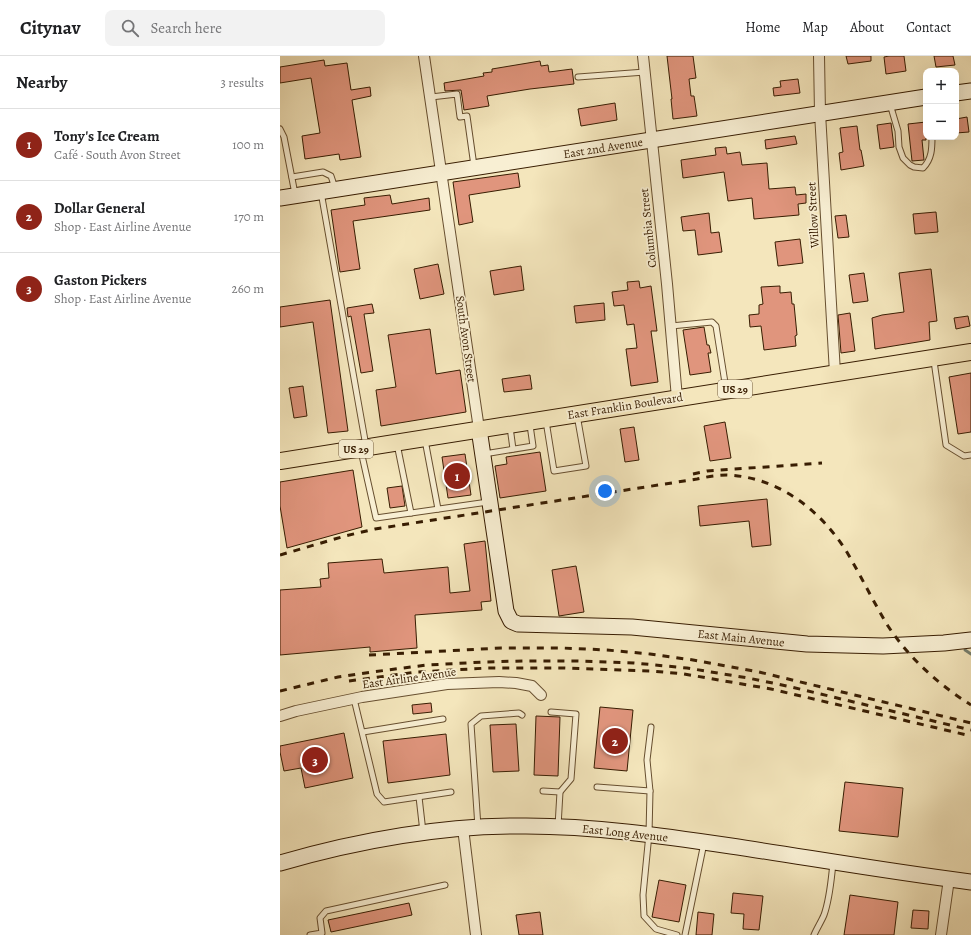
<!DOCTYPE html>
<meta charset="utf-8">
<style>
:root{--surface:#fff;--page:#f2f2f2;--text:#202124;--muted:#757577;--line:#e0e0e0;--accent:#8f2418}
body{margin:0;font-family:Alegreya,serif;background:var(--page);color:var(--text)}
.controls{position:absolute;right:12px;top:12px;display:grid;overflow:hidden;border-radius:8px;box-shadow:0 4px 16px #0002}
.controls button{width:36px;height:36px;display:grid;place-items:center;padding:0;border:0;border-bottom:1px solid var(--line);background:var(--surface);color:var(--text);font:20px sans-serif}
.you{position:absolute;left:325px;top:435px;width:14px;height:14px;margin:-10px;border:3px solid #fff;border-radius:50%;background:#1a73e8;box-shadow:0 0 0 6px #1a73e833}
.badge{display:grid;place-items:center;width:26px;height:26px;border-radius:50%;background:var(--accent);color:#fff;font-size:13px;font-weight:700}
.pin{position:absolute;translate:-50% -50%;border:2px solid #fff;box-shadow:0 1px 4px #0006}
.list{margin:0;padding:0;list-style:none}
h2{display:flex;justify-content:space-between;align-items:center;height:52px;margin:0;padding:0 16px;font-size:17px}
h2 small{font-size:13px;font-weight:400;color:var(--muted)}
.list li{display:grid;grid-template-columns:26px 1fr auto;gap:12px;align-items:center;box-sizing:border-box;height:72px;padding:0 16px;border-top:1px solid var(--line)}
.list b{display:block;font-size:15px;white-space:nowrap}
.list p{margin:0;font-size:13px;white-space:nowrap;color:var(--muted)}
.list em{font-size:13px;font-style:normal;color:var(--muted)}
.icon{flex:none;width:22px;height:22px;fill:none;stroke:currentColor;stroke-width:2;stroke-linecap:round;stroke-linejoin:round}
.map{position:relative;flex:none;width:691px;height:879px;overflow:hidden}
header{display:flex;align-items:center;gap:24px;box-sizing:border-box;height:56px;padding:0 20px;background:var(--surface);border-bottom:1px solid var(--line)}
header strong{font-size:19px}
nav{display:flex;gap:22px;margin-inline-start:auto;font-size:14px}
.search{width:280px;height:36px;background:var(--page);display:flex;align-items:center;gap:10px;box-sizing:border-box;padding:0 14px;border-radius:8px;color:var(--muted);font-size:15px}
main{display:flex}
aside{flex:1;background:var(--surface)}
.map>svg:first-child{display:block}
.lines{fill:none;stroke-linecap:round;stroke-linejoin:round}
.stream{stroke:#747e6e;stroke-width:3}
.building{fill:#e0957d;stroke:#381d02}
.lane-casing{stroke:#674f30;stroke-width:7}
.street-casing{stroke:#674f30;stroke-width:12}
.secondary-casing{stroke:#381d02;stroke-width:17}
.primary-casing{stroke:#381d02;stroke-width:18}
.lane{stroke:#f8efd3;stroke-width:5}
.street{stroke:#f8efd3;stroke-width:10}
.secondary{stroke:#f8efd3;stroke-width:15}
.primary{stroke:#f4e6bc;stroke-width:16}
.rail{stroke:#381d02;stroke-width:3;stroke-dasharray:7 7;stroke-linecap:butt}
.labels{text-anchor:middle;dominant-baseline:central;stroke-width:3.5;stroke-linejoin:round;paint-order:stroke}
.shield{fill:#f8efd3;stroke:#725c41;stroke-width:1}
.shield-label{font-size:11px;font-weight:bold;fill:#381d02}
.street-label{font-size:12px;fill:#381d02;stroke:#f8efd3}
</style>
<header>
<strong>Citynav</strong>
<div class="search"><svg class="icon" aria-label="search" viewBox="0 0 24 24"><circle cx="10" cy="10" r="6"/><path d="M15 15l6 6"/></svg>Search here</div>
<nav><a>Home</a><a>Map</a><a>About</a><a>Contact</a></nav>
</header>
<main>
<aside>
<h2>Nearby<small>3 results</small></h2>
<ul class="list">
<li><span class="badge">1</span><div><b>Tony's Ice Cream</b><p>Café · South Avon Street</p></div><em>100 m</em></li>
<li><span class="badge">2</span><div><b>Dollar General</b><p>Shop · East Airline Avenue</p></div><em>170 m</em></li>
<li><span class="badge">3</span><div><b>Gaston Pickers</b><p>Shop · East Airline Avenue</p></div><em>260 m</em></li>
</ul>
</aside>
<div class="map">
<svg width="691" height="879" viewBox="0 0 691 879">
<rect width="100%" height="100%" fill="#f4e6bc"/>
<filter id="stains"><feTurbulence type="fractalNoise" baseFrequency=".005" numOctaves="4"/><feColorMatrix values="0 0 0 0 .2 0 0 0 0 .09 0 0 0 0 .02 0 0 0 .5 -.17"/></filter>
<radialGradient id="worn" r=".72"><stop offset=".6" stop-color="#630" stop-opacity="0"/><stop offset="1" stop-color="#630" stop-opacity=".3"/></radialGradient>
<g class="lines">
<polyline class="stream" points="685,594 691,598"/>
</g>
<g class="building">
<polygon points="387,0 413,0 416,22 409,23 411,40 414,40 417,60 393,63 391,43 392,43"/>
<polygon points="566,0 591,0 591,5 568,8"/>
<polygon points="609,0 624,0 626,15 606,18 604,1"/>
<polygon points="654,0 673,0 675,9 656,11"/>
<polygon points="44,4 45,10 67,7 71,34 90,31 91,40 72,44 81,101 60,104 59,98 25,103 22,80 40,77 31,22 0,27 0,11"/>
<polygon points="260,5 261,10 268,9 269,16 292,13 294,28 250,33 207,40 209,50 184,54 181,34 165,35 164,27 204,20 203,17 212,16 212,13"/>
<polygon points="518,23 520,37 494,40 493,32 501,31 500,25"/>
<polygon points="335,47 337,64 301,70 298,53"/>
<polygon points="687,61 689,76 676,77 676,63"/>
<polygon points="646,66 646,84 642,84 644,104 632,105 628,68"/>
<polygon points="611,67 614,91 600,93 597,69"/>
<polygon points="577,70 580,94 581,94 584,110 561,114 559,97 563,96 560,72"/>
<polygon points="515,80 517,88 486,93 485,84"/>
<polygon points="446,91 447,98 460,96 462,109 487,107 489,133 515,131 516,139 526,138 526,147 518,148 519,159 474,163 472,142 448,145 444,116 403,122 401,104 436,99 435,92"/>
<polygon points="238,117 240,131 189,139 193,166 179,169 173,126"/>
<polygon points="110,139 112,148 149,142 150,154 73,165 80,213 60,216 51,154 85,149 84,142"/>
<polygon points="656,156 658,176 635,178 633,158"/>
<polygon points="429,157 431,177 439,176 442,196 418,199 415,174 403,175 401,161"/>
<polygon points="566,159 569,181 558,182 555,160"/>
<polygon points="520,183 523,207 498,210 495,186"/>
<polygon points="158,208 164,238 140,243 134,213"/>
<polygon points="241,210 244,234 214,239 210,215"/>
<polygon points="651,213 657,265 649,266 650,284 595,293 592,262 602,259 624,256 619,217"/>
<polygon points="584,217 588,245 573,247 569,219"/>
<polygon points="359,225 360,232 371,230 377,275 371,275 378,326 351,330 346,293 357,292 354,268 347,269 344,249 334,250 332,236 348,234 347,226"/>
<polygon points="500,230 500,237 511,236 512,248 514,248 517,279 515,280 516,290 484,294 481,270 470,271 469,259 479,258 479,249 483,248 481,231"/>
<polygon points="50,244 68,375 48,377 33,266 0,271 0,251"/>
<polygon points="324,247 325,264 296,267 294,250"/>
<polygon points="92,248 94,257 84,258 93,315 81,317 71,260 68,261 67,252"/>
<polygon points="570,257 575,295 561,297 560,284 558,259"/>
<polygon points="688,260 690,270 676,273 674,262"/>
<polygon points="424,271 427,289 429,289 431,297 428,297 431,316 410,319 403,274"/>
<polygon points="150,273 156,318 180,314 186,356 101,370 96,334 116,331 108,279"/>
<polygon points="691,317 691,376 678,378 669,321"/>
<polygon points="250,319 252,333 224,336 222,323"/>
<polygon points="23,330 27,360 14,362 9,332"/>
<polygon points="445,366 451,402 430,405 424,370"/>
<polygon points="354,371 359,404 345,406 340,373"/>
<polygon points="260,396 266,435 220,442 215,410 227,408 226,401"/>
<polygon points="185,398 191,439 168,442 162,401"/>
<polygon points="73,414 82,471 7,492 0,450 0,426"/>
<polygon points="122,430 125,450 110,452 107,432"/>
<polygon points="487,443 491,489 472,491 469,465 420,470 418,450"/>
<polygon points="205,485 211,545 201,546 202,554 135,559 137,592 90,596 90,591 0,599 0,534 41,531 40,523 49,522 48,507 102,503 104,517 168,511 170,537 190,535 184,488"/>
<polygon points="296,510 304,556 279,560 272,514"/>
<polygon points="151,647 152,656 133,658 132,649"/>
<polygon points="320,651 353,654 347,715 314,712"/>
<polygon points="256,660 280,661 278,720 254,719"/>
<polygon points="236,668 239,715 213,716 210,669"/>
<polygon points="64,677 73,722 25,732 21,712 4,715 0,696 0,690"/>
<polygon points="166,678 170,719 108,727 103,685"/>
<polygon points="565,726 623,732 618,781 559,775"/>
<polygon points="379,824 406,829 399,866 372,861"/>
<polygon points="453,837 483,840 479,874 463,873 464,858 451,857"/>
<polygon points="570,839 618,846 614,879 564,879"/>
<polygon points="129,847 132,859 51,876 48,864"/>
<polygon points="633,854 649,855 648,873 631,872"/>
<polygon points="260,856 263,879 239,879 236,859"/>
<polygon points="418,856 434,858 432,879 416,879"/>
</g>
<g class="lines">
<defs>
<g id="lane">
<polyline points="298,21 365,16"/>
<polyline points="151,41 177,38 180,61 187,60 194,110"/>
<path d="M610 48 618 75 619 91 623 102 630 109 634 111 643 112C652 103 652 92 652 81"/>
<polyline points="0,73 4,81 15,138"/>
<polyline points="12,121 43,116 51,120 55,132"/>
<polyline points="41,136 86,390"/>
<polyline points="391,270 432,266 436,270 446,333"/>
<polyline points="654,305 666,389 684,400 691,399"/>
<polyline points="266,365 274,415 306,410 297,359"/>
<polyline points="230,371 233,393"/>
<polyline points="145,384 158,453"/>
<polyline points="117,388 131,457"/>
<polyline points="81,395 96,462 208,446"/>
<polyline points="204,398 253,390 250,369"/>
<polyline points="74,643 97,738 104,746 171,736"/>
<polyline points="271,656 296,658 291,723 280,736 278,770"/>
<polyline points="371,671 367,704 370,735 369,778 363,839 364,860 376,873 397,879"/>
<polyline points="83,676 163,663"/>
<polyline points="317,731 370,735"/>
<polyline points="263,735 280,736"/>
<polyline points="139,741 143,776"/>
<polyline points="198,771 191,668 201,660 239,657 242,659"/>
<polyline points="30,879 42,877 40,862 46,855 165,829"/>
<polyline points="405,879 424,787"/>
<path d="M534 879C537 872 541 866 544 859 550 842 551 825 553 807"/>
</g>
<g id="street">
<polyline points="144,0 199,373"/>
<polyline points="363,0 387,228 397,342"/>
<polyline points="539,0 540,57 555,317"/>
<polyline points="0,660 16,655 82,641 167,628 219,626 236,627 252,630 261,639"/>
<polyline points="183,772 196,879"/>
<polyline points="661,879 669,823"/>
</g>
<g id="secondary">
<polyline points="676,37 691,35"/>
<polyline points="0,142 646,41"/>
<polyline points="199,373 226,555 231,565 238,568 352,571 527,588 603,590 664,587 691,584"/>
<path d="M0 807C80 784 163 769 246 770 315 770 383 780 451 790 531 802 611 816 691 826"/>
</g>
<polyline id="primary" points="0,405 691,296"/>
</defs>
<use href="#lane" class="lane-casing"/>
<use href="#street" class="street-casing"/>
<use href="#secondary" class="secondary-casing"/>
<use href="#primary" class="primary-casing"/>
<use href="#lane" class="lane"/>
<use href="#street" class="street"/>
<use href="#secondary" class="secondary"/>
<use href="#primary" class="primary"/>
<g class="rail">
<polyline points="413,418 427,415 542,407"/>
<path d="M0 499 65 480 95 473 417 423C426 421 437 419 447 419 499 421 542 455 568 498 582 522 594 547 608 570 629 602 659 629 691 649"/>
<polyline points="89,599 221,592 282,592 327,594 370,598 413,604 479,616 691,667"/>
<polyline points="69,625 137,616 208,612 282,612 372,615 404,618 491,633 691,680"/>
<polyline points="0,635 58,621 92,616 147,609 204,606 243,605 298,605 354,607 407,612 468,622 507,630 691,674"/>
</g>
</g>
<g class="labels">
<g class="shield">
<rect x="438" y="324" width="34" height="18" rx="3"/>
<rect x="59" y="384" width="34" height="18" rx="3"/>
</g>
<g class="shield-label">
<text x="455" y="333">US 29</text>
<text x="76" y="393">US 29</text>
</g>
<g class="street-label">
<text transform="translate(323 92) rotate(-9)">East 2nd Avenue</text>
<text transform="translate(533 159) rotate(-93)">Willow Street</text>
<text transform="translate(368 172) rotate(-96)">Columbia Street</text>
<text transform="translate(186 283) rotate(82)">South Avon Street</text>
<text transform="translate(345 350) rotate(-9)">East Franklin Boulevard</text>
<text transform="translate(461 582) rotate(6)">East Main Avenue</text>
<text transform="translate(129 622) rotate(-8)">East Airline Avenue</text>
<text transform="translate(345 777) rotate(6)">East Long Avenue</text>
</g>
</g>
<rect width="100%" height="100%" filter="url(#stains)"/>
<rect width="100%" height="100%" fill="url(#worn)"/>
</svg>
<div class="controls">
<button>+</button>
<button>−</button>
</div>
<div class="you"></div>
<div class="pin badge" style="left:177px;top:420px">1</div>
<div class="pin badge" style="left:335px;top:685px">2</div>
<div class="pin badge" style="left:35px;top:704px">3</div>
</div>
</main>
